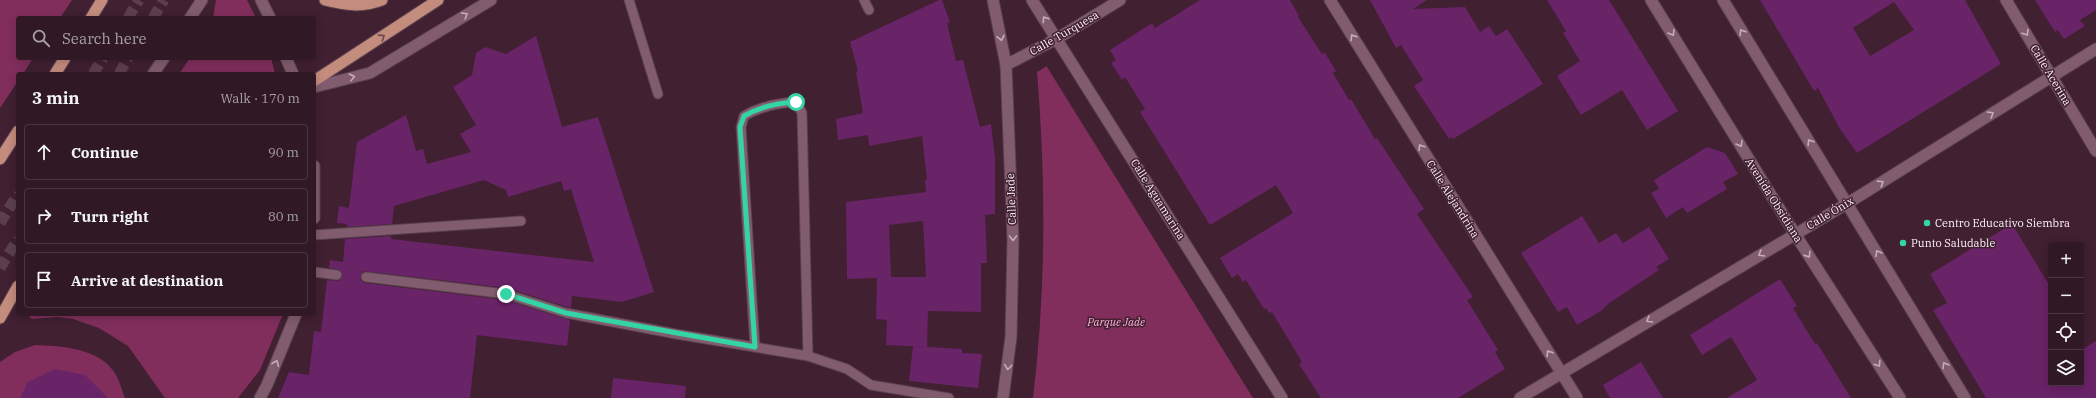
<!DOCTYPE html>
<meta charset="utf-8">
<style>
:root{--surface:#301825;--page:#3c2532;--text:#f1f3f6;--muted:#a8a0a7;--line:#4b3742}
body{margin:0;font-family:"IBM Plex Serif",serif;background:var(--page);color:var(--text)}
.controls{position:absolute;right:12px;bottom:12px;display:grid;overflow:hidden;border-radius:4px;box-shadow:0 2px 10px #0003}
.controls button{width:36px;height:36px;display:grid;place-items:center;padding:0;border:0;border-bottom:1px solid var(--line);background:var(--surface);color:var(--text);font:20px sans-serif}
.stop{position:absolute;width:12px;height:12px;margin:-9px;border:3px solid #35d4a7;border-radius:50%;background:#fff}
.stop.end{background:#35d4a7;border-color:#fff;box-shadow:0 1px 4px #0008}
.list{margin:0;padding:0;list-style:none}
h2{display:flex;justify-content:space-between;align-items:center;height:52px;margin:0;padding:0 16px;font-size:17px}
h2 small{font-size:13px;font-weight:400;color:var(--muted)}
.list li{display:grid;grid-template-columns:26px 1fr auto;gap:12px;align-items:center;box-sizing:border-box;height:56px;margin:0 8px 8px;padding:0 8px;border:1px solid var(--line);border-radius:4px}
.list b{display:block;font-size:15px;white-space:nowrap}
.list em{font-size:13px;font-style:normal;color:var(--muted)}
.icon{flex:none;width:22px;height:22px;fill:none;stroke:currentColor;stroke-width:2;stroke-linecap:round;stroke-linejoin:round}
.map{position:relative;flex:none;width:2096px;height:398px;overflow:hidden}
.search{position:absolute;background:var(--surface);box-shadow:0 2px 10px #0003;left:16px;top:16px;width:300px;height:44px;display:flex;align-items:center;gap:10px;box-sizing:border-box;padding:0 14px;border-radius:4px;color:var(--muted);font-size:15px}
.panel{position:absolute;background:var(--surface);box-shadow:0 2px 10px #0003;left:16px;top:72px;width:300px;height:244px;border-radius:4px}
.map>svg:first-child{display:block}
.green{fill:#812e5c}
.building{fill:#692367;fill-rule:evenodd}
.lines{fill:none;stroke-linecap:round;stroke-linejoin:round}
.primary-tunnel{stroke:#5c3f4f;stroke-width:11;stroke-dasharray:11 5.5;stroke-linecap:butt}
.service-casing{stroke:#59404d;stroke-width:11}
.minor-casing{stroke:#59404d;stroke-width:13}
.tertiary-casing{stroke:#59404d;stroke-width:13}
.secondary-casing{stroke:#59404d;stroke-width:13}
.primary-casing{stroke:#59404d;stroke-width:13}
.service{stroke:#815c6e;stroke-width:9}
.minor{stroke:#815c6e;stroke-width:11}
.tertiary{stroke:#815c6e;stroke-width:11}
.secondary{stroke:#815c6e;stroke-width:11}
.primary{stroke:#c48c7d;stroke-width:11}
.oneway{stroke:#c6aeb9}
.oneway2{stroke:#6e464c}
.route{stroke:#35d4a7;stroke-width:5}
.poi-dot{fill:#35d4a7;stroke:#402031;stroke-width:1.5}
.labels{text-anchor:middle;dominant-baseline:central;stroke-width:3;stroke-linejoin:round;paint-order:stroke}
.street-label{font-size:11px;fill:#fef1f6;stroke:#402031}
.poi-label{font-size:11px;fill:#fef1f6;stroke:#402031;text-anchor:start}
.park-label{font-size:11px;font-style:italic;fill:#fcb1d5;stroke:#402031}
</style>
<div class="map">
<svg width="2096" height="398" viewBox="0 0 2096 398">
<rect width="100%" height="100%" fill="#402031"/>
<g class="green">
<polygon points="0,0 72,0 60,18 18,18 18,58 33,58 23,74 18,74 18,81 0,108"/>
<polygon points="216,0 247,0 256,18 213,18"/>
<polygon points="190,58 271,58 275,74 179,74"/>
<path d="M1047 66V67L1253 398H1033C1046 290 1046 180 1037 72Z"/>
<polygon points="27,314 283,314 260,370 238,398 165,398 128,346 99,328 73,319 58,317 32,319"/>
<path d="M35 345C62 346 101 348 116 375 120 382 122 391 125 398H0V362L15 352Z"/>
</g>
<g class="building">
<path d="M939 0H942L950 22 947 23 956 61 963 60 980 127 991 124 995 158V214L985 215 987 263H981V312L928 311 927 347 886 345 887 320 876 319 877 278 847 279 846 202 926 192 925 180 927 179 922 136 869 146 868 135 838 140 836 119 863 113 856 72 858 71 850 42ZM923 221 926 277H891L889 225Z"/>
<polygon points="1200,0 1290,0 1299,16 1298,17 1322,54 1325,53 1336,71 1333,73 1349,100 1351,99 1375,139 1377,138 1424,209 1417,214 1473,297 1467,300 1498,350 1495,352 1505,369 1458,398 1321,398 1299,364 1302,362 1272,312 1269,313 1266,308 1264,309 1246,280 1243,282 1238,274 1232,278 1220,258 1293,213 1276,185 1210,225 1140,112 1145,109 1125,77 1122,80 1111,63 1116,60 1110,50 1152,23 1155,28"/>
<polygon points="1370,0 1427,0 1413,9 1465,7 1480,32 1489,26 1496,36 1507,29 1543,84 1453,139 1452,137 1449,139 1414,86 1423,80 1401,45 1396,48"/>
<polygon points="1547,0 1609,0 1678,111 1647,130 1622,90 1581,115 1557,76 1580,61 1563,33 1566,31"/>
<path d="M1760 0H1965L2001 64 1857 153 1840 129 1818 88 1814 91ZM1894 2 1914 30 1870 56 1853 28Z"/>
<polygon points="2035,0 2096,0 2096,10 2080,20 2085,26 2064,39 2058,30 2055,32"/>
<polygon points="536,36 562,127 598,117 654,292 622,302 572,296 571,308 507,288 364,271 360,277 362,282 365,283 505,300 570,320 567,346 477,335 470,398 278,398 289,372 309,375 314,331 321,332 327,280 339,281 343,276 340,270 329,268 330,260 343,262 345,239 391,236 391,239 594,262 571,189 564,191 561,181 508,197 506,190 484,180 394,206 392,224 347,227 347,224 337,223 339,206 349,208 357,142 406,115 416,151 423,149 427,164 471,152 460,134 476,125 453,87 472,75 476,53 485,47 506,54"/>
<polygon points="1707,147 1725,153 1738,174 1723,182 1727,189 1687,213 1683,207 1666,218 1651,193 1659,189 1654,180"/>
<polygon points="1582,216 1599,243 1616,233 1623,243 1649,227 1669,259 1656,267 1659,270 1608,304 1601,311 1577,325 1567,307 1558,312 1521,253"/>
<polygon points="2012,224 2051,288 2051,383 2081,383 2081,350 2096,341 2096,398 1986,398 1933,310 1947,303 1930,274"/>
<polygon points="1780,279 1797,306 1793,308 1815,344 1817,343 1851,398 1727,398 1757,380 1731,337 1702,355 1690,335"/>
<polygon points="913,346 962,349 962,353 982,354 978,388 909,381"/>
<polygon points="1641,362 1663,398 1610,398 1603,385"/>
<polygon points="55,369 85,375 108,398 20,398 28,382"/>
<polygon points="613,378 686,386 685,398 611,398"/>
</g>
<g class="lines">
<g class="primary-tunnel">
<polyline points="128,18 139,0"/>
<polyline points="153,18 164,0"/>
<polyline points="93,74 103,58"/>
<polyline points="119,74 128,58"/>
<polyline points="0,223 18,194"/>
<polyline points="0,268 18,239"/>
</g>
<defs>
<g id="service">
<polyline points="629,0 658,94"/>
<polyline points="864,0 869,10"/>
<polyline points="314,235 521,221"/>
<polyline points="314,272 337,275"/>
<polyline points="366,277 506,294 566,313 676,334 808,356 847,369 871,385 949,398"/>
<path d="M755 347 741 127 744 116C759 107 778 103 796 102L802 113 808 356"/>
</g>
<g id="minor">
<polyline points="993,0 1006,65 1013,240 1011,337 1003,398"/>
<polyline points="1032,0 1282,398"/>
<polyline points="1330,0 1577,398"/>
<polyline points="2006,0 2096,151"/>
<polyline points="1006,65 1058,38 1120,0"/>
<polyline points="1520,398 1848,203 2096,49"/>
</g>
<g id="tertiary">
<polyline points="1651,0 1795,234 1900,398"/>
<polyline points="1723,0 1965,398"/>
</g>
<g id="secondary">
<polyline points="261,0 270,18"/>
<polyline points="190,18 202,0"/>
<polyline points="286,58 293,74"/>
<polyline points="153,74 164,58"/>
<polyline points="314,87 370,73 491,0"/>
<polyline points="314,166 314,218"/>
<polyline points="260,398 267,385 296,314"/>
</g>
<g id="primary">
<path d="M325 0C345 5 362 8 382 0"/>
<polyline points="91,18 102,0"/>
<polyline points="55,74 65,58"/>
<polyline points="314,81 438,0"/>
<polyline points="0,159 18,131"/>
<polyline points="0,318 18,286"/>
</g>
</defs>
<use href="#service" class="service-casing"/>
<use href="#minor" class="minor-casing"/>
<use href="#tertiary" class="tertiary-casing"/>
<use href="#secondary" class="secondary-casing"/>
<use href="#primary" class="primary-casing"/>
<use href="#service" class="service"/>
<use href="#minor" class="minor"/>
<use href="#tertiary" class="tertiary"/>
<use href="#secondary" class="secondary"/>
<use href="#primary" class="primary"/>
</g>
<defs><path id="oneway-chevron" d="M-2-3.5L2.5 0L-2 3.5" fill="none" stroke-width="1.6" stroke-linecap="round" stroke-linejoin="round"/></defs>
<g class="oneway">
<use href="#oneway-chevron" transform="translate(465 15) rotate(-31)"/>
<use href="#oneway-chevron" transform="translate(1045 19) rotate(-124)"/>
<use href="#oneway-chevron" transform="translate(1742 32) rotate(-122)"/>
<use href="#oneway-chevron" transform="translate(1672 33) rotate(59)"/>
<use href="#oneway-chevron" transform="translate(2026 33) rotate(58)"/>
<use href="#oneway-chevron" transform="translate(1353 37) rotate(-122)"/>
<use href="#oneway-chevron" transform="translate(1001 38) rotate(78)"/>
<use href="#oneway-chevron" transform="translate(352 77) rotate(-14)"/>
<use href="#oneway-chevron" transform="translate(1991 114) rotate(-32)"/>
<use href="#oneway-chevron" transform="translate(1810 142) rotate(-122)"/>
<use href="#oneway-chevron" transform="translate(1740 144) rotate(59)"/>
<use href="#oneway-chevron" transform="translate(1421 147) rotate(-122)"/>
<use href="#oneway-chevron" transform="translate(1881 183) rotate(-32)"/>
<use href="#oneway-chevron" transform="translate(1013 238) rotate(89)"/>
<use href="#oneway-chevron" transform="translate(1878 253) rotate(-121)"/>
<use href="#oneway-chevron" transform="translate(1761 254) rotate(149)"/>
<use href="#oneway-chevron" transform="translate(1808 255) rotate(57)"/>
<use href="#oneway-chevron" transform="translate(1649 320) rotate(149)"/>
<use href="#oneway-chevron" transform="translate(1549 353) rotate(-122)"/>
<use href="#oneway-chevron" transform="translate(276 363) rotate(-68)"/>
<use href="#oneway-chevron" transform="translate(1878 364) rotate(57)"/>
<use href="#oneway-chevron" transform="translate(1945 365) rotate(-121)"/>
<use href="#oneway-chevron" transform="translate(1008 367) rotate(97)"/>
</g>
<use class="oneway2" href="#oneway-chevron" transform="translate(382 37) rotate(-33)"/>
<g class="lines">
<path class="route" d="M506 294 566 313 755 347 740 127 744 116C759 107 778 103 796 102"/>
</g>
<g class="poi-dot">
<circle cx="1927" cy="223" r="4"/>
<circle cx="1903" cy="243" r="4"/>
</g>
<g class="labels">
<g class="street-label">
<text transform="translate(1064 33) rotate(-30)">Calle Turquesa</text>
<text transform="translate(2051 75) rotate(59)">Calle Acerina</text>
<text transform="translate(1011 199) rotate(-92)">Calle Jade</text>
<text transform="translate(1158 199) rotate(58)">Calle Aguamarina</text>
<text transform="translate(1453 199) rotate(58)">Calle Alejandrina</text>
<text transform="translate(1774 200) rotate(58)">Avenida Obsidiana</text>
<text transform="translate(1830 213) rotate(-31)">Calle Ónix</text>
</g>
<g class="poi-label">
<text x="1935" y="223">Centro Educativo Siembra</text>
<text x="1911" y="243">Punto Saludable</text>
</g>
<g class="park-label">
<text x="1116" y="322">Parque Jade</text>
</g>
</g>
</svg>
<div class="controls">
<button>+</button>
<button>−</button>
<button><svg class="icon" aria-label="locate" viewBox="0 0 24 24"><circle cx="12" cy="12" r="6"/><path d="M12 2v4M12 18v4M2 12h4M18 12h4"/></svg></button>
<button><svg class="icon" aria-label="layers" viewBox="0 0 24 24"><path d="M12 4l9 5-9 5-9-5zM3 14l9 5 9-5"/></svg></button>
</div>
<div class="stop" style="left:796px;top:102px"></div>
<div class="stop end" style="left:506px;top:294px"></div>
<div class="search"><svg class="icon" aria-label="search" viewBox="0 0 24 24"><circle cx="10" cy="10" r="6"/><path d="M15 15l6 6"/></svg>Search here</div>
<section class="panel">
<h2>3 min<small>Walk · 170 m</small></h2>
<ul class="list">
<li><svg class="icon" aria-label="ahead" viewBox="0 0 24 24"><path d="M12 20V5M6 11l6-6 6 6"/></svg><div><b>Continue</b></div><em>90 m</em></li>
<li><svg class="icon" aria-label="right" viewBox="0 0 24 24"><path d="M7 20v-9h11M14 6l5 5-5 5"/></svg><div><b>Turn right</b></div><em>80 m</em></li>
<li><svg class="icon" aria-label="arrive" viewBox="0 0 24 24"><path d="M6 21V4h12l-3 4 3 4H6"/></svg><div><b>Arrive at destination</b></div></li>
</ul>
</section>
</div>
